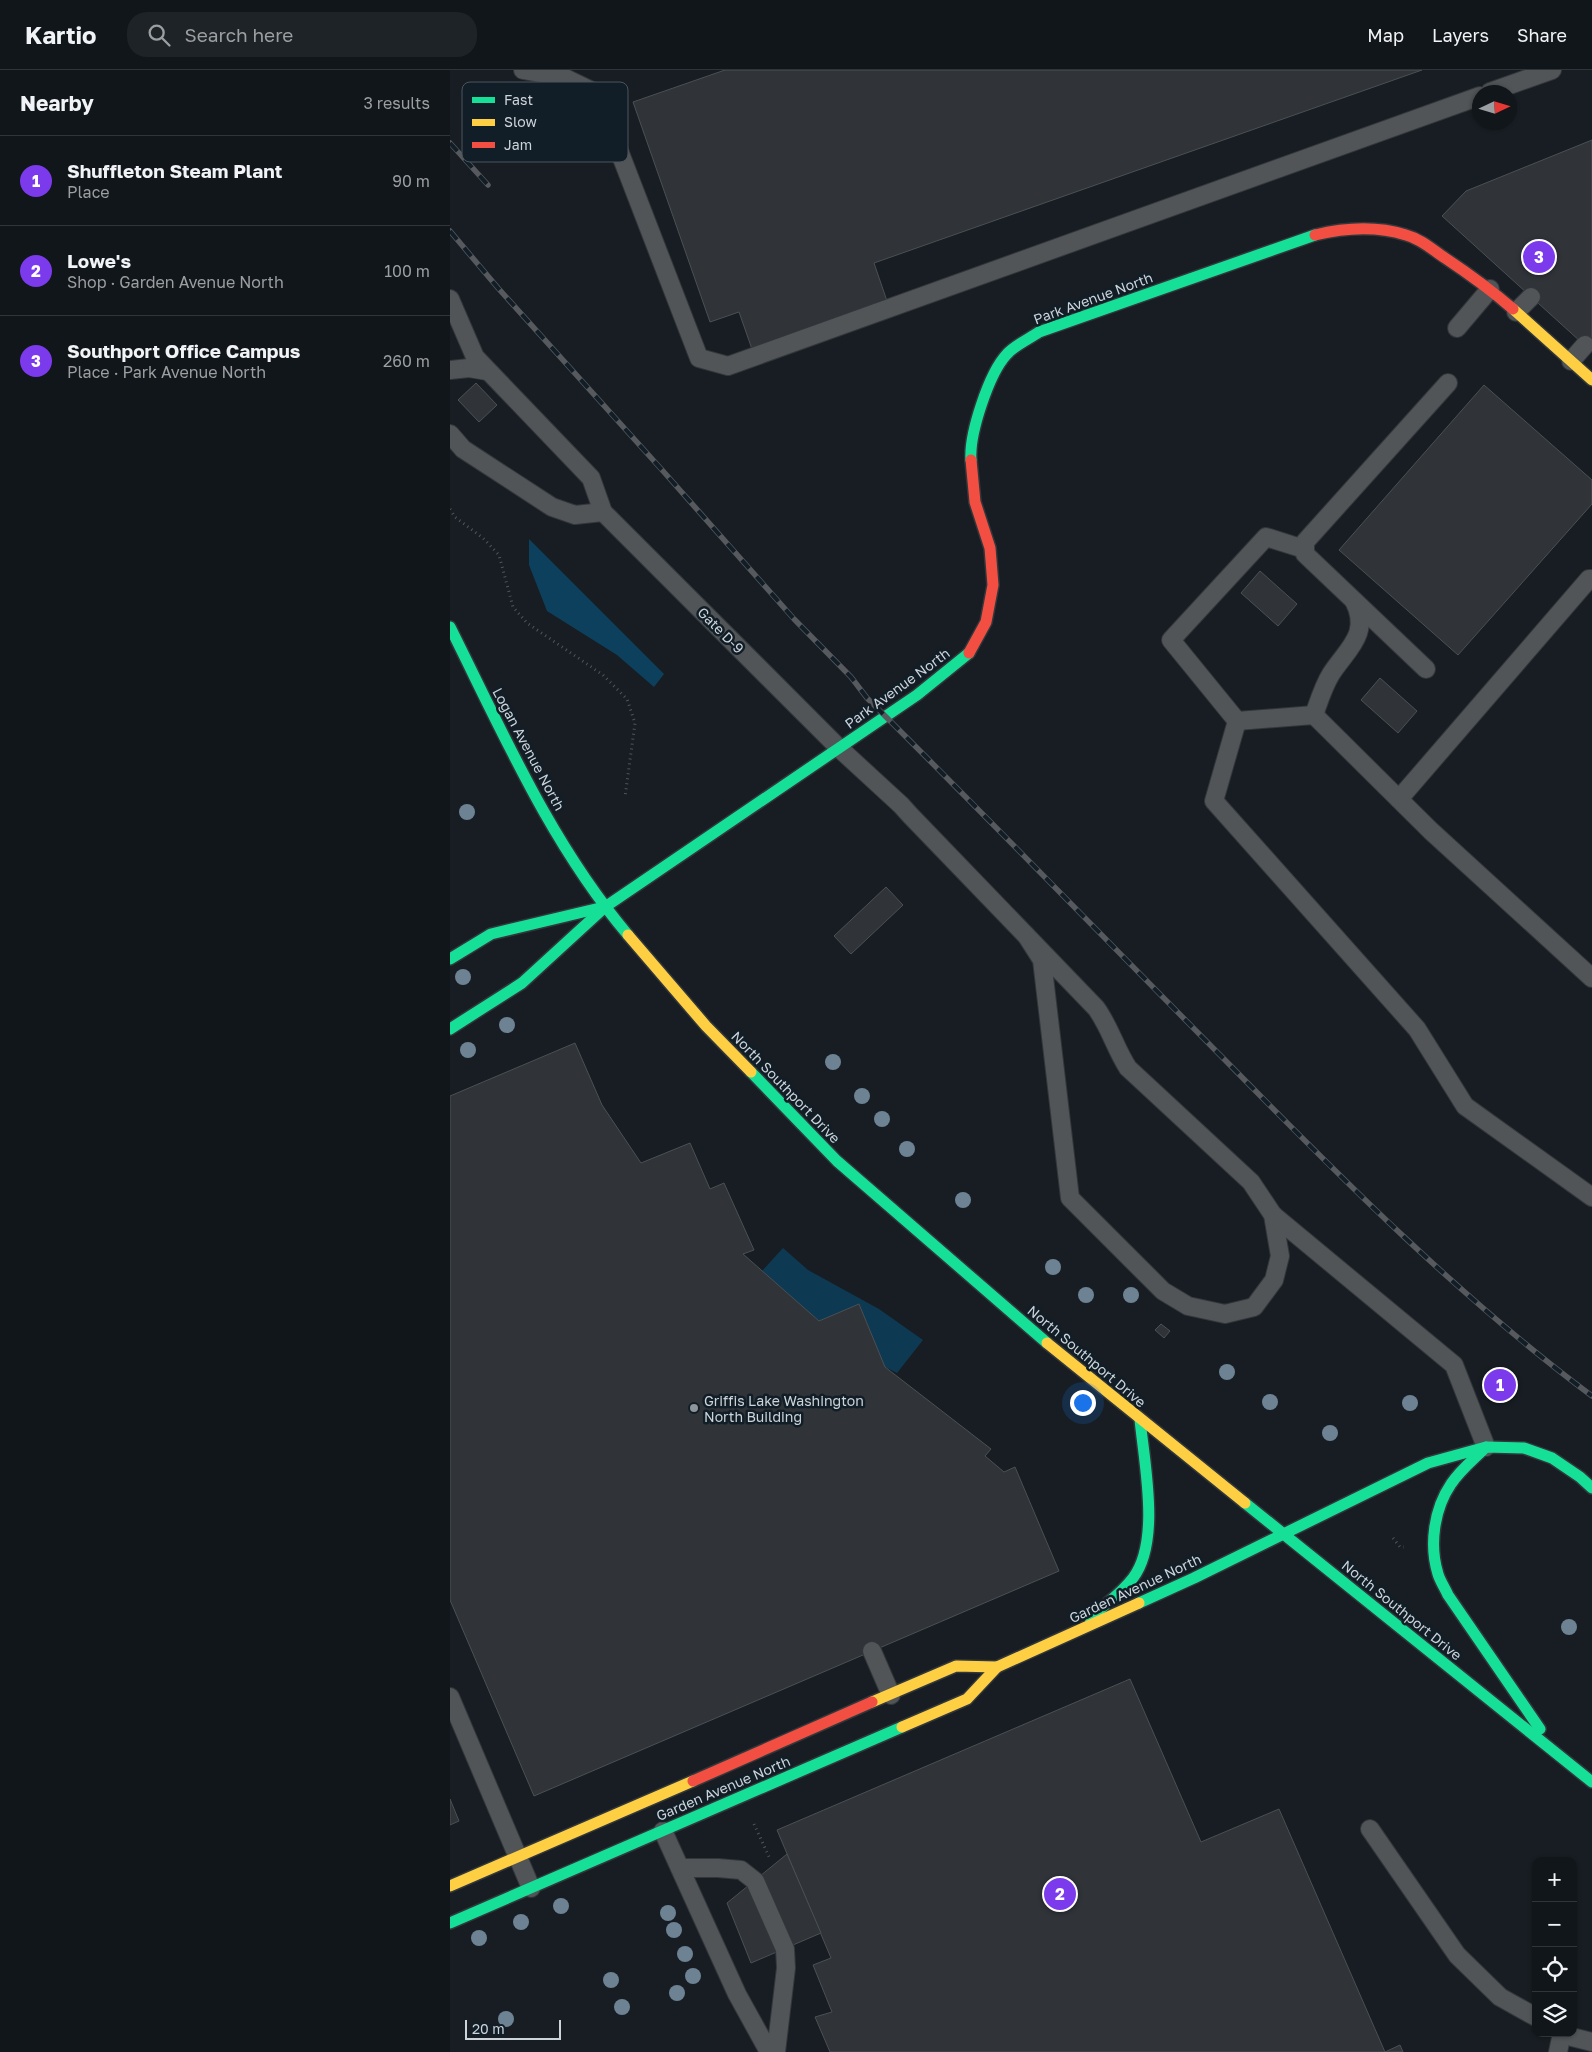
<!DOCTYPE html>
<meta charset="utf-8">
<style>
:root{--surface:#11161a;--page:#1e2327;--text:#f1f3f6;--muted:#9c9fa2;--line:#303539;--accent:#7c3aed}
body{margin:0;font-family:"Golos Text",sans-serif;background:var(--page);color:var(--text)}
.controls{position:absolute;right:15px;bottom:15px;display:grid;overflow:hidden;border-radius:10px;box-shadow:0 1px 4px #0004}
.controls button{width:45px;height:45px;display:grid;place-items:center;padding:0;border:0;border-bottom:1px solid var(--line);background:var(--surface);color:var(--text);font:25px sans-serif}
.compass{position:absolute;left:1022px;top:15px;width:45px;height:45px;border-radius:50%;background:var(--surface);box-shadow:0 1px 4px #0004;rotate:86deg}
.scale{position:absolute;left:15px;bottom:12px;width:96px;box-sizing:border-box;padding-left:5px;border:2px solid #ccd4da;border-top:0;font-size:14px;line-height:18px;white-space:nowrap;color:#ccd4da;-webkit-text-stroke:4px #121e27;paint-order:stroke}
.you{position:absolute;left:632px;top:1332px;width:18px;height:18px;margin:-12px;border:4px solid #fff;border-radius:50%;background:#1a73e8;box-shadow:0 0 0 8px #1a73e833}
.badge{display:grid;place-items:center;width:32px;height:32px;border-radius:50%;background:var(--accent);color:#fff;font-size:16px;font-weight:700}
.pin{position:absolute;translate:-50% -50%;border:2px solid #fff;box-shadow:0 1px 5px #0006}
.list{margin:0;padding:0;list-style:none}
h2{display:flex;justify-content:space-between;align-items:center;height:65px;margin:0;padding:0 20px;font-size:21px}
h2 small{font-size:16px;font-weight:400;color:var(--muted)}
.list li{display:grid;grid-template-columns:32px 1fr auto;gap:15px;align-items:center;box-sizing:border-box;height:90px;padding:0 20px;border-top:1px solid var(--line)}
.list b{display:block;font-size:19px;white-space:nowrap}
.list p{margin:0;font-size:16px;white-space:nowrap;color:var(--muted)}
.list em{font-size:16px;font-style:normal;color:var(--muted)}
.icon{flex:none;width:28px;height:28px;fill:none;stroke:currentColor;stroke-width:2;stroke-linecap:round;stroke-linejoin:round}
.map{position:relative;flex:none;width:1142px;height:1982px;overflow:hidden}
header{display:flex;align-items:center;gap:30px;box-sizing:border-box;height:70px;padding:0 25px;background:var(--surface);border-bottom:1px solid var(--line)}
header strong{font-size:24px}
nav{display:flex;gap:28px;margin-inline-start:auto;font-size:18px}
.search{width:350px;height:45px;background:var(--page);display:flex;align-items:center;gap:12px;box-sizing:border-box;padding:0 18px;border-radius:20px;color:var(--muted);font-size:19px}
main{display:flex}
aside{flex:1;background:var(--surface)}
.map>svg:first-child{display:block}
.green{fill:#0e3952}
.forest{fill:#0d405d}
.building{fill:#303439;stroke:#4a5054}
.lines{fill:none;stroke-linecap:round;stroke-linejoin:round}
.lane-casing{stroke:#31373b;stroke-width:20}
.fast-casing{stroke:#31373b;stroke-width:14}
.slow-casing{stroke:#31373b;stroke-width:14}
.jam-casing{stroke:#31373b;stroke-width:14}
.path{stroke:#525558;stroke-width:3;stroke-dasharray:1 4;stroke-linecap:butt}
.lane{stroke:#525558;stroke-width:18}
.fast{stroke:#16e098;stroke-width:11}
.slow{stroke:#ffcf43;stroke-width:11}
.jam{stroke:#f24e42;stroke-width:11}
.rail-casing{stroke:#56595d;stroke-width:5.5}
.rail{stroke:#121e27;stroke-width:4;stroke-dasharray:11;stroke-linecap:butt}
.tree{fill:#6d8394}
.poi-dot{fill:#8d949a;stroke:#121e27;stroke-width:2}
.labels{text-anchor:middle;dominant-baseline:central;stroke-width:5;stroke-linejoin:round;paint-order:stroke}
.street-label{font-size:14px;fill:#ccd4da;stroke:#121e27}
.poi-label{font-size:14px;fill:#ccd4da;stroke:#121e27;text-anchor:start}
.key{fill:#121e27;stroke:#4a555d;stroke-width:1}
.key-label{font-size:14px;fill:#ccd4da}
</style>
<header>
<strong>Kartio</strong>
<div class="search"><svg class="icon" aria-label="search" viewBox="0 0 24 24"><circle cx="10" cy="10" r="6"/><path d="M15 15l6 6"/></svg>Search here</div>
<nav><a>Map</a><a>Layers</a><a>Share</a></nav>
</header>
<main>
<aside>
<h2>Nearby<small>3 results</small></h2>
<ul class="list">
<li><span class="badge">1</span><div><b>Shuffleton Steam Plant</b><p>Place</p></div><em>90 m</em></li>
<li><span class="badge">2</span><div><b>Lowe's</b><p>Shop · Garden Avenue North</p></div><em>100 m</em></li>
<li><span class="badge">3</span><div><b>Southport Office Campus</b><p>Place · Park Avenue North</p></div><em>260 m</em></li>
</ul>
</aside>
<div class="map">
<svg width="1142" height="1982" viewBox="0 0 1142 1982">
<rect width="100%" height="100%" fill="#171d22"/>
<polygon class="green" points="333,1178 358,1200 429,1239 473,1270 447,1303 435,1297 409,1234 369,1251 312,1201"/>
<polygon class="forest" points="79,469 214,604 204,617 167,585 97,541 79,495"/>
<g class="building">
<polygon points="275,0 972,0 424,193 438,234 303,282 289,242 260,252 183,32"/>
<polygon points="1142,70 1142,282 992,146 1016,121"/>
<polygon points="26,313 47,335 29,352 8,330"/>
<polygon points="1034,315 1142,410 1142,434 1008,585 889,480"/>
<polygon points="810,501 847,534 828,556 791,523"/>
<polygon points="930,608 967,641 948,663 911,630"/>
<polygon points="436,817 453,835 401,884 384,866"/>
<polygon points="125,973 152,1035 191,1093 240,1073 260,1119 274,1113 304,1180 293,1184 369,1251 409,1234 435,1297 541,1379 535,1386 554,1402 565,1397 609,1501 84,1726 0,1530 0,1026"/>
<polygon points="711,1254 720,1261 714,1268 705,1260"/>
<polygon points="680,1609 751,1772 829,1739 935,1982 950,1975 953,1982 380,1982 365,1947 382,1942 363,1895 381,1888 327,1760"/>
<polygon points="0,1729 9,1751 0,1755"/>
<polygon points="337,1784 371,1863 301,1893 277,1833"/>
</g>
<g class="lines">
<defs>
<g id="lane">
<polyline points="73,0 113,7 144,22 158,52 249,288 278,296 1030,26"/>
<polyline points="1040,22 1102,0"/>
<path d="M0 229 25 287 141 408 153 442 389 678 451 735 460 745 646 938C660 957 665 978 678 998L801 1112 823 1145 830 1186 824 1210 804 1237 775 1244 738 1236 713 1221 620 1128 592 890 576 865"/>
<polyline points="1066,242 1081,227"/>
<polyline points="1007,258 1040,219"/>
<polyline points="1121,291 1135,275"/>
<polyline points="0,300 19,298 37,301"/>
<polyline points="0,364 13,379 102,437 125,445 153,442"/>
<polyline points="854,479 816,467 721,570 787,651 864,645 981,761 1142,908"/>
<polyline points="976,599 855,484 855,472 998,313"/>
<path d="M864 645C869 631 873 617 881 604 897 579 921 564 904 531"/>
<polyline points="787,651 764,731 967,959 1015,1036 1142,1127"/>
<polyline points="949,729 1139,509 1142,509"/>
<polyline points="823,1145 1004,1295 1036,1377"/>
<polyline points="422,1581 441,1625"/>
<polyline points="0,1627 81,1818"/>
<polyline points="920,1759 1007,1885 1050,1927 1086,1947"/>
<polyline points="213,1761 287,1924 319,1982"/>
<polyline points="230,1798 268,1798 291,1800 305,1811 335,1879 336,1898 326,1982"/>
<polyline points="1115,1963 1122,1967 1142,1972"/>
<polyline points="1108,1982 1112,1963"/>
</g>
<g id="fast">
<path d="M521 390C519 364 539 303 557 284 565 275 579 269 589 262L865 165"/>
<path d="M0 557C53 663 101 774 178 865"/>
<polyline points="0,889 41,864 154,837"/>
<polyline points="0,959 72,913 155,837 467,625 519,583"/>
<polyline points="301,1002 387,1091 597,1273"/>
<path d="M1036 1377C1024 1389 1010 1400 1001 1414 984 1439 979 1475 988 1504 990 1511 995 1518 998 1525L1090 1659"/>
<polyline points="795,1433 1142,1712"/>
<polyline points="689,1533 744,1508 978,1393 1036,1377 1074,1378 1102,1388 1130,1407 1142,1418"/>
<path d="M640 1548C654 1535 671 1524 683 1508 711 1471 694 1393 690 1349"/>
<polyline points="0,1853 452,1657"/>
</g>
<g id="slow">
<polyline points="1063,239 1142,310"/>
<polyline points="178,865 256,956 301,1002"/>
<polyline points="597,1273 795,1433"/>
<polyline points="422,1632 506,1596 547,1597"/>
<polyline points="452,1657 517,1629 547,1597 689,1533"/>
<polyline points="0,1816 243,1711"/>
</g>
<g id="jam">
<path d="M865 165C894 158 927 156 956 165 971 169 983 180 995 188 1019 204 1041 220 1063 239"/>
<polyline points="519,583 536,552 543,515 540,478 525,432 521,390"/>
<polyline points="243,1711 422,1632"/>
</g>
</defs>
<use href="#lane" class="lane-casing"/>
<use href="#fast" class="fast-casing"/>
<use href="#slow" class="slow-casing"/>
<use href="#jam" class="jam-casing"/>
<g class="path">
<polyline points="0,439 5,447 33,468 49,485 63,537 77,553 153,605 177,629 185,653 175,727"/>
<polyline points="943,1468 950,1477 954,1477"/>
<polyline points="304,1754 320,1789"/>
</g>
<use href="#lane" class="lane"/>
<use href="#fast" class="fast"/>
<use href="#slow" class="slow"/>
<use href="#jam" class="jam"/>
<defs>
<g id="rail">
<polyline points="0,73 38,115"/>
<path d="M0 161 48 218 213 401 344 549 401 607 417 628C537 747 654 868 773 988 890 1107 1008 1226 1142 1326"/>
</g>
</defs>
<use href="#rail" class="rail-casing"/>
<use href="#rail" class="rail"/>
</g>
<g class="tree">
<circle cx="17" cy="742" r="8"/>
<circle cx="13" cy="907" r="8"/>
<circle cx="57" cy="955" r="8"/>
<circle cx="18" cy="980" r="8"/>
<circle cx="383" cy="992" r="8"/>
<circle cx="412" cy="1026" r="8"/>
<circle cx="432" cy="1049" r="8"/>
<circle cx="457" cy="1079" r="8"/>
<circle cx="513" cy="1130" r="8"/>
<circle cx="603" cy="1197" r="8"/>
<circle cx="636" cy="1225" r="8"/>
<circle cx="681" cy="1225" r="8"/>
<circle cx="777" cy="1302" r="8"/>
<circle cx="820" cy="1332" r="8"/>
<circle cx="960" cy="1333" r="8"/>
<circle cx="880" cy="1363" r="8"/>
<circle cx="1119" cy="1557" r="8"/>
<circle cx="111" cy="1836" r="8"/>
<circle cx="218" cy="1843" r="8"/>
<circle cx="71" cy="1852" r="8"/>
<circle cx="224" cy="1860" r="8"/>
<circle cx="29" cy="1868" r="8"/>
<circle cx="235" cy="1884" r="8"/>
<circle cx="243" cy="1906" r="8"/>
<circle cx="161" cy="1910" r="8"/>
<circle cx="227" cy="1923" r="8"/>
<circle cx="172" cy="1937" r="8"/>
<circle cx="56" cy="1949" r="8"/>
</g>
<circle class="poi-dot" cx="244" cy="1338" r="5"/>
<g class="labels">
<g class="street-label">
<text transform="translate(643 228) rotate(-20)">Park Avenue North</text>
<text transform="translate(271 560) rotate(45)">Gate D-9</text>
<text transform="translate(447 618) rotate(-36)">Park Avenue North</text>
<text transform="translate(79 679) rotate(62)">Logan Avenue North</text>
<text transform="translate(336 1017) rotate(46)">North Southport Drive</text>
<text transform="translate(637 1286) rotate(40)">North Southport Drive</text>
<text transform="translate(685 1518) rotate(-25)">Garden Avenue North</text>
<text transform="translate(952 1540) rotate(39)">North Southport Drive</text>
<text transform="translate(273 1718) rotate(-23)">Garden Avenue North</text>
</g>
<g class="poi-label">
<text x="254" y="1330">Griffis Lake Washington<tspan x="254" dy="16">North Building</tspan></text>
</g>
</g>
<rect x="12" y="12" width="166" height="80" rx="8" class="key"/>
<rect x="22" y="27" width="23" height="6" fill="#16e098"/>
<rect x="22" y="49" width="23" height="7" fill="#ffcf43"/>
<rect x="22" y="72" width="23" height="6" fill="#f24e42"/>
<g class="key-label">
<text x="54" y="35">Fast</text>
<text x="54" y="57">Slow</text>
<text x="54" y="80">Jam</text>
</g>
</svg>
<div class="controls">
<button>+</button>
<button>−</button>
<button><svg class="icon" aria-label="locate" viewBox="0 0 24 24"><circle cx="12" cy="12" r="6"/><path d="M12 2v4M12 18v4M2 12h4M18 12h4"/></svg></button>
<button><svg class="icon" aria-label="layers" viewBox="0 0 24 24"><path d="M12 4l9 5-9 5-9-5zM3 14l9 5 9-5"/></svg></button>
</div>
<svg class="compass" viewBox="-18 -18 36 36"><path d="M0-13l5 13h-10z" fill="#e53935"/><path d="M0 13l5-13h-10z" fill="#9c9fa2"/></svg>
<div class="scale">20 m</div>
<div class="you"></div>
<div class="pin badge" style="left:1050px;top:1315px">1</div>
<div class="pin badge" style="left:610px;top:1824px">2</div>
<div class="pin badge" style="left:1089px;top:187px">3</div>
</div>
</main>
